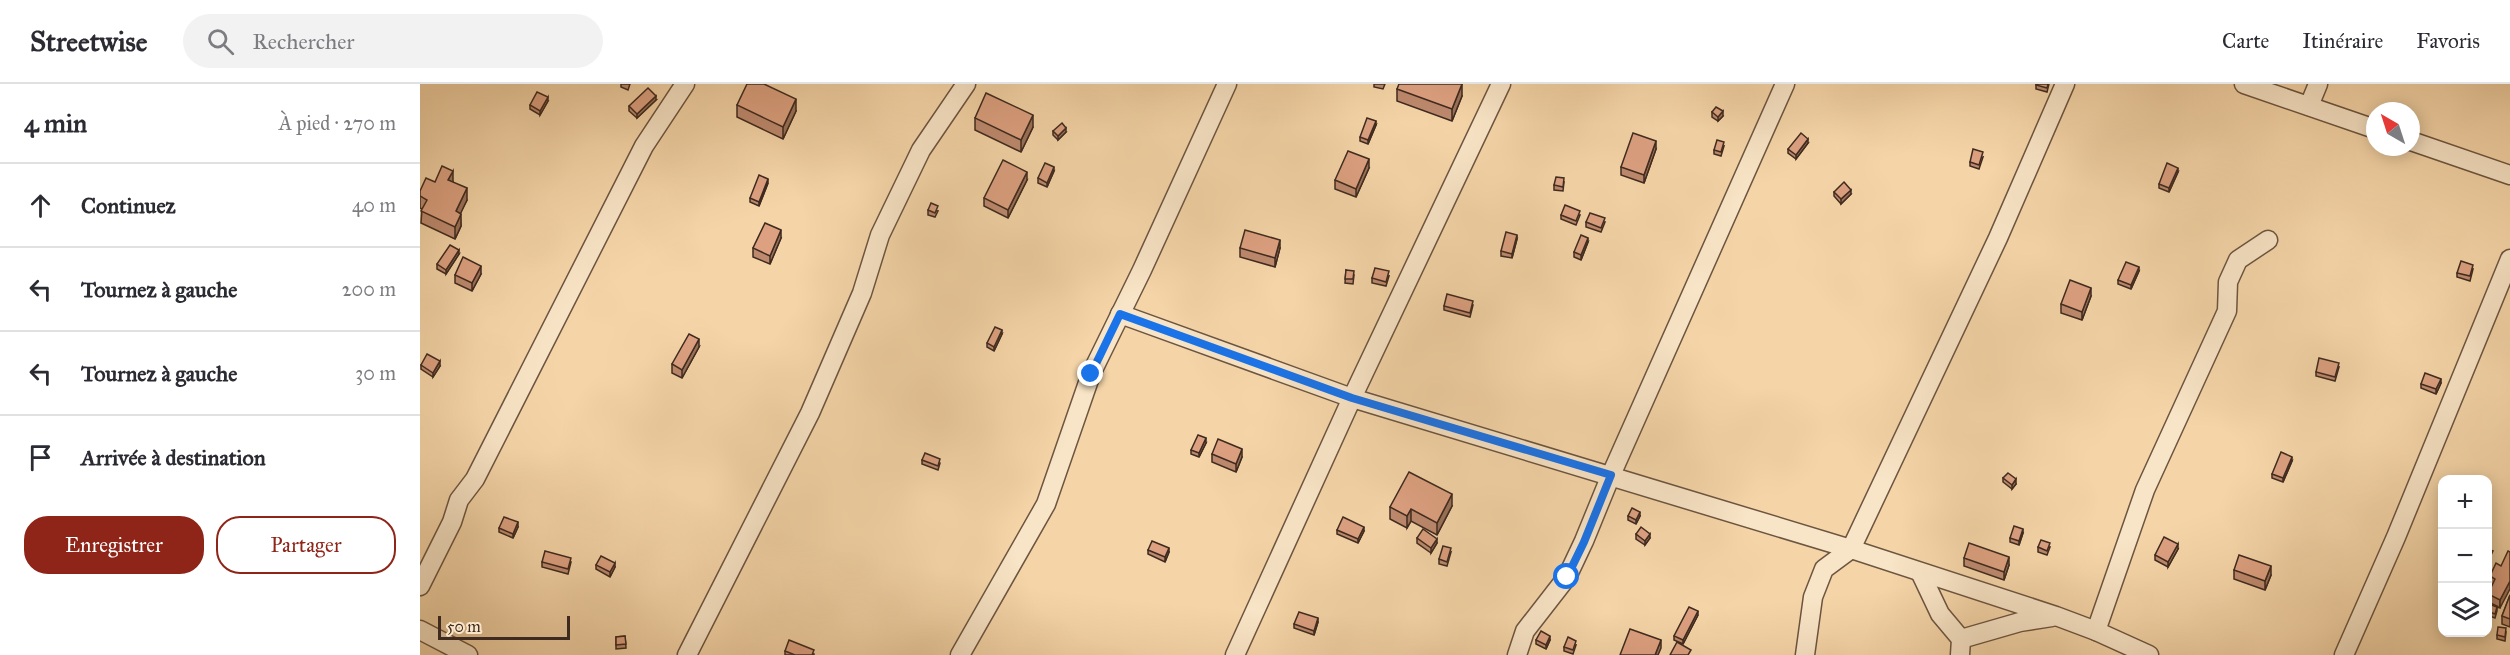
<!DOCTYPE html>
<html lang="fr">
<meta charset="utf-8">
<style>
:root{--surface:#fff;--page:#f2f2f3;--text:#2b2b33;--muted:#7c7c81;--line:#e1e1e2;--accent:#8f2418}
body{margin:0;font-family:"IM FELL Great Primer",serif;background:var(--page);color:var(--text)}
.controls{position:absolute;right:18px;bottom:18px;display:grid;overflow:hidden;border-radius:12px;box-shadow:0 3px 15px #0003}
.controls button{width:54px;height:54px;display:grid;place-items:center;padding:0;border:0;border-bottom:2px solid var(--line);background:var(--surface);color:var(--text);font:30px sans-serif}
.compass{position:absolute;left:1946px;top:18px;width:54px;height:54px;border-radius:50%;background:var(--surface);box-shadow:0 3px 15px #0003;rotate:321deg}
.scale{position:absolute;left:18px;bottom:15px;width:132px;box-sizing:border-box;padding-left:6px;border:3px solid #3e2a1f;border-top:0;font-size:16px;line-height:21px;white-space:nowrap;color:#3e2a1f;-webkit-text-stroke:4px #f8e4c6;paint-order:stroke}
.stop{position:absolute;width:18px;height:18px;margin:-14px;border:4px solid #1a73e8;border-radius:50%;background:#fff}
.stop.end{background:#1a73e8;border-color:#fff;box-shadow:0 2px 6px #0008}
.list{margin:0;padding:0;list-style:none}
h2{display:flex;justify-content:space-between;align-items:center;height:78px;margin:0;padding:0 24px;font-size:26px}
h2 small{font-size:20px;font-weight:400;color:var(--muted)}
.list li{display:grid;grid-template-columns:39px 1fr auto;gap:18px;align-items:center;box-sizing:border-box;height:84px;padding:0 24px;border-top:2px solid var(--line)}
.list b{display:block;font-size:22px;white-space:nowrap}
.list em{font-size:20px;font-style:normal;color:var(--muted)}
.actions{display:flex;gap:12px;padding:18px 24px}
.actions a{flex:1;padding:14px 0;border:2px solid var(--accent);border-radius:24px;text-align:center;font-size:21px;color:var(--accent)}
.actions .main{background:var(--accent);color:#fff}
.icon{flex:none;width:33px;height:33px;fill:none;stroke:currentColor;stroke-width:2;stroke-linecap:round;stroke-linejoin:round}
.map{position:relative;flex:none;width:2090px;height:571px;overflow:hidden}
header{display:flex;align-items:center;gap:36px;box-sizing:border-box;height:84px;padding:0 30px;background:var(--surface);border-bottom:2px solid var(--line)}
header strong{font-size:28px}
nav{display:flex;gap:33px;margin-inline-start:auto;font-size:21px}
.search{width:420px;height:54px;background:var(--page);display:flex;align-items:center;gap:15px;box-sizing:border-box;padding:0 21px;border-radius:33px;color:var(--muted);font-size:22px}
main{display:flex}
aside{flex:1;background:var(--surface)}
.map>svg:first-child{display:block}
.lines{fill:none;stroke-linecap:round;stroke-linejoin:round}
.minor-casing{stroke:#6c5541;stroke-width:21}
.minor{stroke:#f8e4c6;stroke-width:18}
.wall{fill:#be8a6f;stroke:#3e2a1f;stroke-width:1.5}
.shaded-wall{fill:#9b715a;stroke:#3e2a1f;stroke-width:1.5}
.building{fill:#dda181;stroke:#3e2a1f;stroke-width:1.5}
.route{stroke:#1a73e8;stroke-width:8}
</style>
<header>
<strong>Streetwise</strong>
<div class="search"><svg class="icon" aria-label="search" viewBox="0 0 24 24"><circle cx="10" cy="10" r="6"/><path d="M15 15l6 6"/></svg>Rechercher</div>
<nav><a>Carte</a><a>Itinéraire</a><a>Favoris</a></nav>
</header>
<main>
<aside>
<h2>4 min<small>À pied · 270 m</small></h2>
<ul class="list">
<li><svg class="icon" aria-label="ahead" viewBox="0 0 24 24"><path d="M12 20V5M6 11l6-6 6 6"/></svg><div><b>Continuez</b></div><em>40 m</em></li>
<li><svg class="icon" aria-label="left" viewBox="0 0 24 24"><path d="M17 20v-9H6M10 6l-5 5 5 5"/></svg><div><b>Tournez à gauche</b></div><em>200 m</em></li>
<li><svg class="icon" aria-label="left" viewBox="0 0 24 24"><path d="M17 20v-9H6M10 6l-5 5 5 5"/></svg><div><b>Tournez à gauche</b></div><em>30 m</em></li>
<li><svg class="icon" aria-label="arrive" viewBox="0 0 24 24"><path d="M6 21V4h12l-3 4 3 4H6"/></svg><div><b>Arrivée à destination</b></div></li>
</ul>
<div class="actions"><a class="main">Enregistrer</a><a>Partager</a></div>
</aside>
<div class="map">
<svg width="2090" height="571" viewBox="0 0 2090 571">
<rect width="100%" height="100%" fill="#f5d5a8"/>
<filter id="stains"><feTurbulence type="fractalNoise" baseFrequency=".00333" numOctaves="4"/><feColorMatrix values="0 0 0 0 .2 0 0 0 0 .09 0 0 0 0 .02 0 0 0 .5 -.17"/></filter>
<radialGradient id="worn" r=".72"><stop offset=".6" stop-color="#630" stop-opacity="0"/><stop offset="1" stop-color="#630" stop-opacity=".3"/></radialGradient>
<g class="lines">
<defs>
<g id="minor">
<polyline points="1824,0 1955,45"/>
<polyline points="1889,22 1898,0"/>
<polyline points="1991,57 2090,91"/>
<polyline points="700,230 932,314 1431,465 1636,532 1676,547 1729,571"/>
<polyline points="1501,490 1520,530 1541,555 1540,571"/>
<polyline points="0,502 32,438 39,416 55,395 224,62 265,0"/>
<polyline points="0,546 48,571"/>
<polyline points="1676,547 1725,406 1807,227 1808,198 1818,176 1848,156"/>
<polyline points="1541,555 1600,538 1632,533"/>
<polyline points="267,571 390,329 442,209 460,151 501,66 546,0"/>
<polyline points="540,571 626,420 671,290 722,186 807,0"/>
<polyline points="815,571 932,314 1081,0"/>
<polyline points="1097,571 1105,547 1147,493 1164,457 1191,391 1365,0"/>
<polyline points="1385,571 1393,513 1404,485 1431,465 1578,154 1645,0"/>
<polyline points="1924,571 1976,453 2090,175"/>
</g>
</defs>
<use href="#minor" class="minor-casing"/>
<use href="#minor" class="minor"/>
</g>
<g class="wall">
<polygon points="201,0 210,0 208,6 201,3"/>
<polygon points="954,0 965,0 963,5 954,3"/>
<polygon points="1616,0 1629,0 1627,8 1616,5"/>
<polygon points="977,5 1042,12 1032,37 977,17"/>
<polygon points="236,16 217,34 209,27 209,22"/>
<polygon points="128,17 120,31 110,25 110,21"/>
<polygon points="317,21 376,27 363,55 317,33"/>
<polygon points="1292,28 1303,32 1298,37 1292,33"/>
<polygon points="555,34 613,43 601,68 555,46"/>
<polygon points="956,41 948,60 940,57 940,53"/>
<polygon points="633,47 646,48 638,56 633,51"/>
<polygon points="1388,59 1376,75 1368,69 1368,65"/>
<polygon points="1304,62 1301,72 1294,70 1294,66"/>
<polygon points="1236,65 1224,99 1201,91 1201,83"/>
<polygon points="1563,73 1559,85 1550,82 1550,78"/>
<polygon points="949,84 936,113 915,105 915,96"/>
<polygon points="634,87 627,103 618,99 618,94"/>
<polygon points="1758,88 1749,108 1739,104 1739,100"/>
<polygon points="607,96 588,134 564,122 564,114"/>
<polygon points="15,98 33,98 47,116 40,129 41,142 35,155 1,139 2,125 0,124 0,107"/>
<polygon points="1144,98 1143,107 1134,106 1134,101"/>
<polygon points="348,99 339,122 330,118 330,114"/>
<polygon points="1414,108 1431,110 1421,120 1414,112"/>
<polygon points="508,126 518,127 515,133 508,131"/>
<polygon points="1141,131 1160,131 1156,141 1141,135"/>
<polygon points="1166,138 1185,138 1181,148 1166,143"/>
<polygon points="361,154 350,180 333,173 333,164"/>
<polygon points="1097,155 1092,174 1081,172 1081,167"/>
<polygon points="1168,158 1161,176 1154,173 1154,168"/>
<polygon points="820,164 860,164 855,183 820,173"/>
<polygon points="39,170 26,190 17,185 17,180"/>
<polygon points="2053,185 2050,197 2037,193 2037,189"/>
<polygon points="926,186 934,191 933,200 925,199"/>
<polygon points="1719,187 1711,205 1698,200 1698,196"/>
<polygon points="61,190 52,207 35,199 35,191"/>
<polygon points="969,192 966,202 952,199 952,194"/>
<polygon points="1671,212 1662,236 1641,229 1641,220"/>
<polygon points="1053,221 1050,233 1024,226 1024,222"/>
<polygon points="582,250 574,267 567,263 567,259"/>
<polygon points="279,263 262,294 252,289 252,280"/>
<polygon points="1,281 20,282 13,293 1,285"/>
<polygon points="1919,283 1915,297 1896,292 1896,288"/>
<polygon points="2021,299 2016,310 2001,304 2001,300"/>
<polygon points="786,359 779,373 771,370 771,366"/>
<polygon points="792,370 822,373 816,388 792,378"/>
<polygon points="502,376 520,379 518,386 502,380"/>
<polygon points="1872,377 1863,398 1852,394 1852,390"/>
<polygon points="1583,394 1596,400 1592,405 1583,398"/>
<polygon points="1032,422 1017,451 991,437 987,444 970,435 970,423"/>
<polygon points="1208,432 1220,432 1216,440 1208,436"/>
<polygon points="98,443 93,454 79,448 79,444"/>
<polygon points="917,446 944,447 938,459 917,450"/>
<polygon points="1603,449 1599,461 1590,458 1590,454"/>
<polygon points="1216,450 1230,454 1225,461 1216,455"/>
<polygon points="997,454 1017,459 1011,469 997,459"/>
<polygon points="1618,463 1630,463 1627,471 1618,468"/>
<polygon points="1758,465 1748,483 1735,476 1735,471"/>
<polygon points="728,466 749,468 745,478 728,470"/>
<polygon points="1031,468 1027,482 1019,480 1019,475"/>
<polygon points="1544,474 1589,481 1584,496 1544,482"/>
<polygon points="122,478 151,478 148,490 122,483"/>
<polygon points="176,481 195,483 190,493 176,485"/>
<polygon points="2081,482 2080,524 2077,523 2077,527 2075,534 2067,531 2067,525 2077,522 2068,518 2068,510 2072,501 2070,501 2070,492"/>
<polygon points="1814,486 1851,491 1845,506 1814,495"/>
<polygon points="2090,511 2090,543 2082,540 2082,532"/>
<polygon points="1278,531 1263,560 1254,556 1254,552"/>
<polygon points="898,538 894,551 874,544 874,540"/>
<polygon points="2086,548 2085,557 2077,555 2077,551"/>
<polygon points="205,552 206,564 196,565 196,553"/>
<polygon points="1116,556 1130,556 1126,565 1116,560"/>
<polygon points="1156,561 1153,570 1144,567 1144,563"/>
<polygon points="365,567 394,570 394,571 365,571"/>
</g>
<g class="shaded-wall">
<polygon points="1042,0 1042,12 1032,37 1032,25"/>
<polygon points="236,12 236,16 217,34 217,30"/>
<polygon points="128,13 128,17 120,31 120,27"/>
<polygon points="376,15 376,27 363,55 363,43"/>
<polygon points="1303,27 1303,32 1298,37 1298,33"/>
<polygon points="613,31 613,43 601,68 601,56"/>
<polygon points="956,37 956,41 948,60 948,56"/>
<polygon points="646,44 646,48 638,56 638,52"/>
<polygon points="1388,55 1388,59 1376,75 1376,71"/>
<polygon points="1236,57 1236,65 1224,99 1224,91"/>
<polygon points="949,75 949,84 936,113 936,105"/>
<polygon points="634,83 634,87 627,103 627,99"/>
<polygon points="1758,84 1758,88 1749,108 1749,104"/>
<polygon points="33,87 33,99 28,96"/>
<polygon points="607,88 607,96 588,134 588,126"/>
<polygon points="348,95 348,99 339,122 339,118"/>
<polygon points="47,104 47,116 36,139 36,127"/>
<polygon points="1431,106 1431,110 1421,120 1421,115"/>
<polygon points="41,130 41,142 35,155 35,143"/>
<polygon points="361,146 361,154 350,180 350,172"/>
<polygon points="1097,151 1097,155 1092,174 1092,170"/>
<polygon points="1168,154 1168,158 1161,176 1161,171"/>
<polygon points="860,156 860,164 855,183 855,174"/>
<polygon points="39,166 39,170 26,190 26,186"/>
<polygon points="61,182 61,190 52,207 52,199"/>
<polygon points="1719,183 1719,187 1711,205 1711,201"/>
<polygon points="1671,204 1671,212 1662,236 1662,228"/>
<polygon points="582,246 582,250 574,267 574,263"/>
<polygon points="279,255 279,263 262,294 262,286"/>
<polygon points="20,277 20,282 13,293 13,289"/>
<polygon points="2021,295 2021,299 2016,310 2016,305"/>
<polygon points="786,354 786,359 779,373 779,369"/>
<polygon points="822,365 822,373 816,388 816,380"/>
<polygon points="1872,373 1872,377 1863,398 1863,394"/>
<polygon points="1596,395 1596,400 1592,405 1592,401"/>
<polygon points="1032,410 1032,422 1017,451 1017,439"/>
<polygon points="991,425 991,437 987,444 987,432"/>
<polygon points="1220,428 1220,432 1216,440 1216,436"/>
<polygon points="98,438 98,443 93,454 93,450"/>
<polygon points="944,443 944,447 938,459 938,455"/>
<polygon points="1603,445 1603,449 1599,461 1599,457"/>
<polygon points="1230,450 1230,454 1225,461 1225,457"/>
<polygon points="1017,455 1017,459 1011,469 1011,464"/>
<polygon points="1758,460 1758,465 1748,483 1748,478"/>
<polygon points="749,464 749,468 745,478 745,473"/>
<polygon points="1589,473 1589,481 1584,496 1584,488"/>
<polygon points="195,479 195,483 190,493 190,488"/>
<polygon points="1851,482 1851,491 1845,506 1845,497"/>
<polygon points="2090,497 2090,505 2080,524 2080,516"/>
<polygon points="1278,527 1278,531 1263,560 1263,556"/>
<polygon points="898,534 898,538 894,551 894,547"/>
<polygon points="1130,552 1130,556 1126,565 1126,561"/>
<polygon points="1241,556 1241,564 1238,571 1235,571"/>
</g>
<g class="building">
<polygon points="327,0 344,0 376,15 363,43 317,21"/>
<polygon points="979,0 1042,0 1032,25 977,5"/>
<polygon points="1616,0 1628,0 1627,4 1616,1"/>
<polygon points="228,4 236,12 217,30 209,22"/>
<polygon points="117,8 128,13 120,27 110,21"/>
<polygon points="566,9 613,31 601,56 555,34"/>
<polygon points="1296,23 1303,27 1298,33 1292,28"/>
<polygon points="947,34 956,37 948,56 940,53"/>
<polygon points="642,39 646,44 638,52 633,47"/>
<polygon points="1213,49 1236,57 1224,91 1201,83"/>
<polygon points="1381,49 1388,55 1376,71 1368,65"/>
<polygon points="1297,56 1304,58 1301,68 1294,66"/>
<polygon points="1553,65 1563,68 1559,81 1550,78"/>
<polygon points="928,67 949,75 936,105 915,96"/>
<polygon points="583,76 607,88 588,126 564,114"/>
<polygon points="625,79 634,83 627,99 618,94"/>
<polygon points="1747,79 1758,84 1749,104 1739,100"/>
<polygon points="22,82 33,87 28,96 47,104 36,127 41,130 35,143 1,127 7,116 0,112 0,107 6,94 15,98"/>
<polygon points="339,91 348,95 339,118 330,114"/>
<polygon points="1136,93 1144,94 1143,103 1134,101"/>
<polygon points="1424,98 1431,106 1421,115 1414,108"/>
<polygon points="511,119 518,122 515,129 508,126"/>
<polygon points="1145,121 1160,127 1156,137 1141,131"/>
<polygon points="1170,129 1185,134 1181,144 1166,138"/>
<polygon points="345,139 361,146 350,172 333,164"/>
<polygon points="825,146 860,156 855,174 820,164"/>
<polygon points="1086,148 1097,151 1092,170 1081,167"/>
<polygon points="1161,151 1168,154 1161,171 1154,168"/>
<polygon points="30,161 39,166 26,186 17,180"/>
<polygon points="43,173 61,182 52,199 35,191"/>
<polygon points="2041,177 2053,181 2050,192 2037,189"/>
<polygon points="1706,178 1719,183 1711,201 1698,196"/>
<polygon points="955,184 969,187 966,198 952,194"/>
<polygon points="926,186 934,187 933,195 925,195"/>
<polygon points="1650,196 1671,204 1662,228 1641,220"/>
<polygon points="1027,210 1053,217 1050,229 1024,222"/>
<polygon points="575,243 582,246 574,263 567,259"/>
<polygon points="269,250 279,255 262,286 252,280"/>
<polygon points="7,270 20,277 13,289 1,281"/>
<polygon points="1899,274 1919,279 1915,293 1896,288"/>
<polygon points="2005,289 2021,295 2016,305 2001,300"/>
<polygon points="778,351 786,354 779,369 771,366"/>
<polygon points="798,355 822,365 816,380 792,370"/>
<polygon points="1861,368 1872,373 1863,394 1852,390"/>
<polygon points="505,369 520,375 518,382 502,376"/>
<polygon points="989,388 1032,410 1017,439 991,425 987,432 970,423"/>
<polygon points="1588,389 1596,395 1592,401 1583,394"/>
<polygon points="1212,424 1220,428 1216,436 1208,432"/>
<polygon points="84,433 98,438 93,450 79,444"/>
<polygon points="923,433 944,443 938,455 917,446"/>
<polygon points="1594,442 1603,445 1599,457 1590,454"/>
<polygon points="1221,443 1230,450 1225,457 1216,450"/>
<polygon points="1003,445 1017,455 1011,464 997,454"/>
<polygon points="1744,453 1758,460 1748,478 1735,471"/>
<polygon points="1621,456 1630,459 1627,467 1618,463"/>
<polygon points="732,457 749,464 745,473 728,466"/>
<polygon points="1549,459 1589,473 1584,488 1544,474"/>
<polygon points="1023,462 1031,464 1027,478 1019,475"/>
<polygon points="2068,465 2073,467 2070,473 2067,472"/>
<polygon points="125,467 151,474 148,485 122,478"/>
<polygon points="2088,467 2090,468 2090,497 2080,516 2068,510 2075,495 2070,492 2076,479 2081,482"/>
<polygon points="1819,471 1851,482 1845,497 1814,486"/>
<polygon points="181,472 195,479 190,488 176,481"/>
<polygon points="2090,511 2090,535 2082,532"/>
<polygon points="2069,520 2077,523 2075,530 2067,527"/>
<polygon points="1269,523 1278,527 1263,556 1254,552"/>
<polygon points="879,528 898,534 894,547 874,540"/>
<polygon points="2078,543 2086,544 2085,553 2077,551"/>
<polygon points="1210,545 1241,556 1235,571 1200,571"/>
<polygon points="1121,547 1130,552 1126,561 1116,556"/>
<polygon points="205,552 206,560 196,561 196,553"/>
<polygon points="1148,553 1156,557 1153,566 1144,563"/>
<polygon points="369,556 394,566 392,571 375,571 365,567"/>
<polygon points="1257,558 1271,566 1268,571 1250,571"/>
</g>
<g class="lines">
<polyline class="route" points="671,290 700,230 932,314 1191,391 1164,458 1147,493"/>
</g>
<rect width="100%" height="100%" filter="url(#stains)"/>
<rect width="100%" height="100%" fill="url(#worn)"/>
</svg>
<div class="controls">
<button>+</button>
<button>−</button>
<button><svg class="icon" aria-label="layers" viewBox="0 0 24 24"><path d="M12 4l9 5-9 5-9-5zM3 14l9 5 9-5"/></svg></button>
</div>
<svg class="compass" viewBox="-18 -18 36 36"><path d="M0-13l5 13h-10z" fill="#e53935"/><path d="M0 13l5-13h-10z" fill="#7c7c81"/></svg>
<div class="scale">50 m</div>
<div class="stop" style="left:1147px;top:493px"></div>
<div class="stop end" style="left:671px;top:290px"></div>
</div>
</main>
